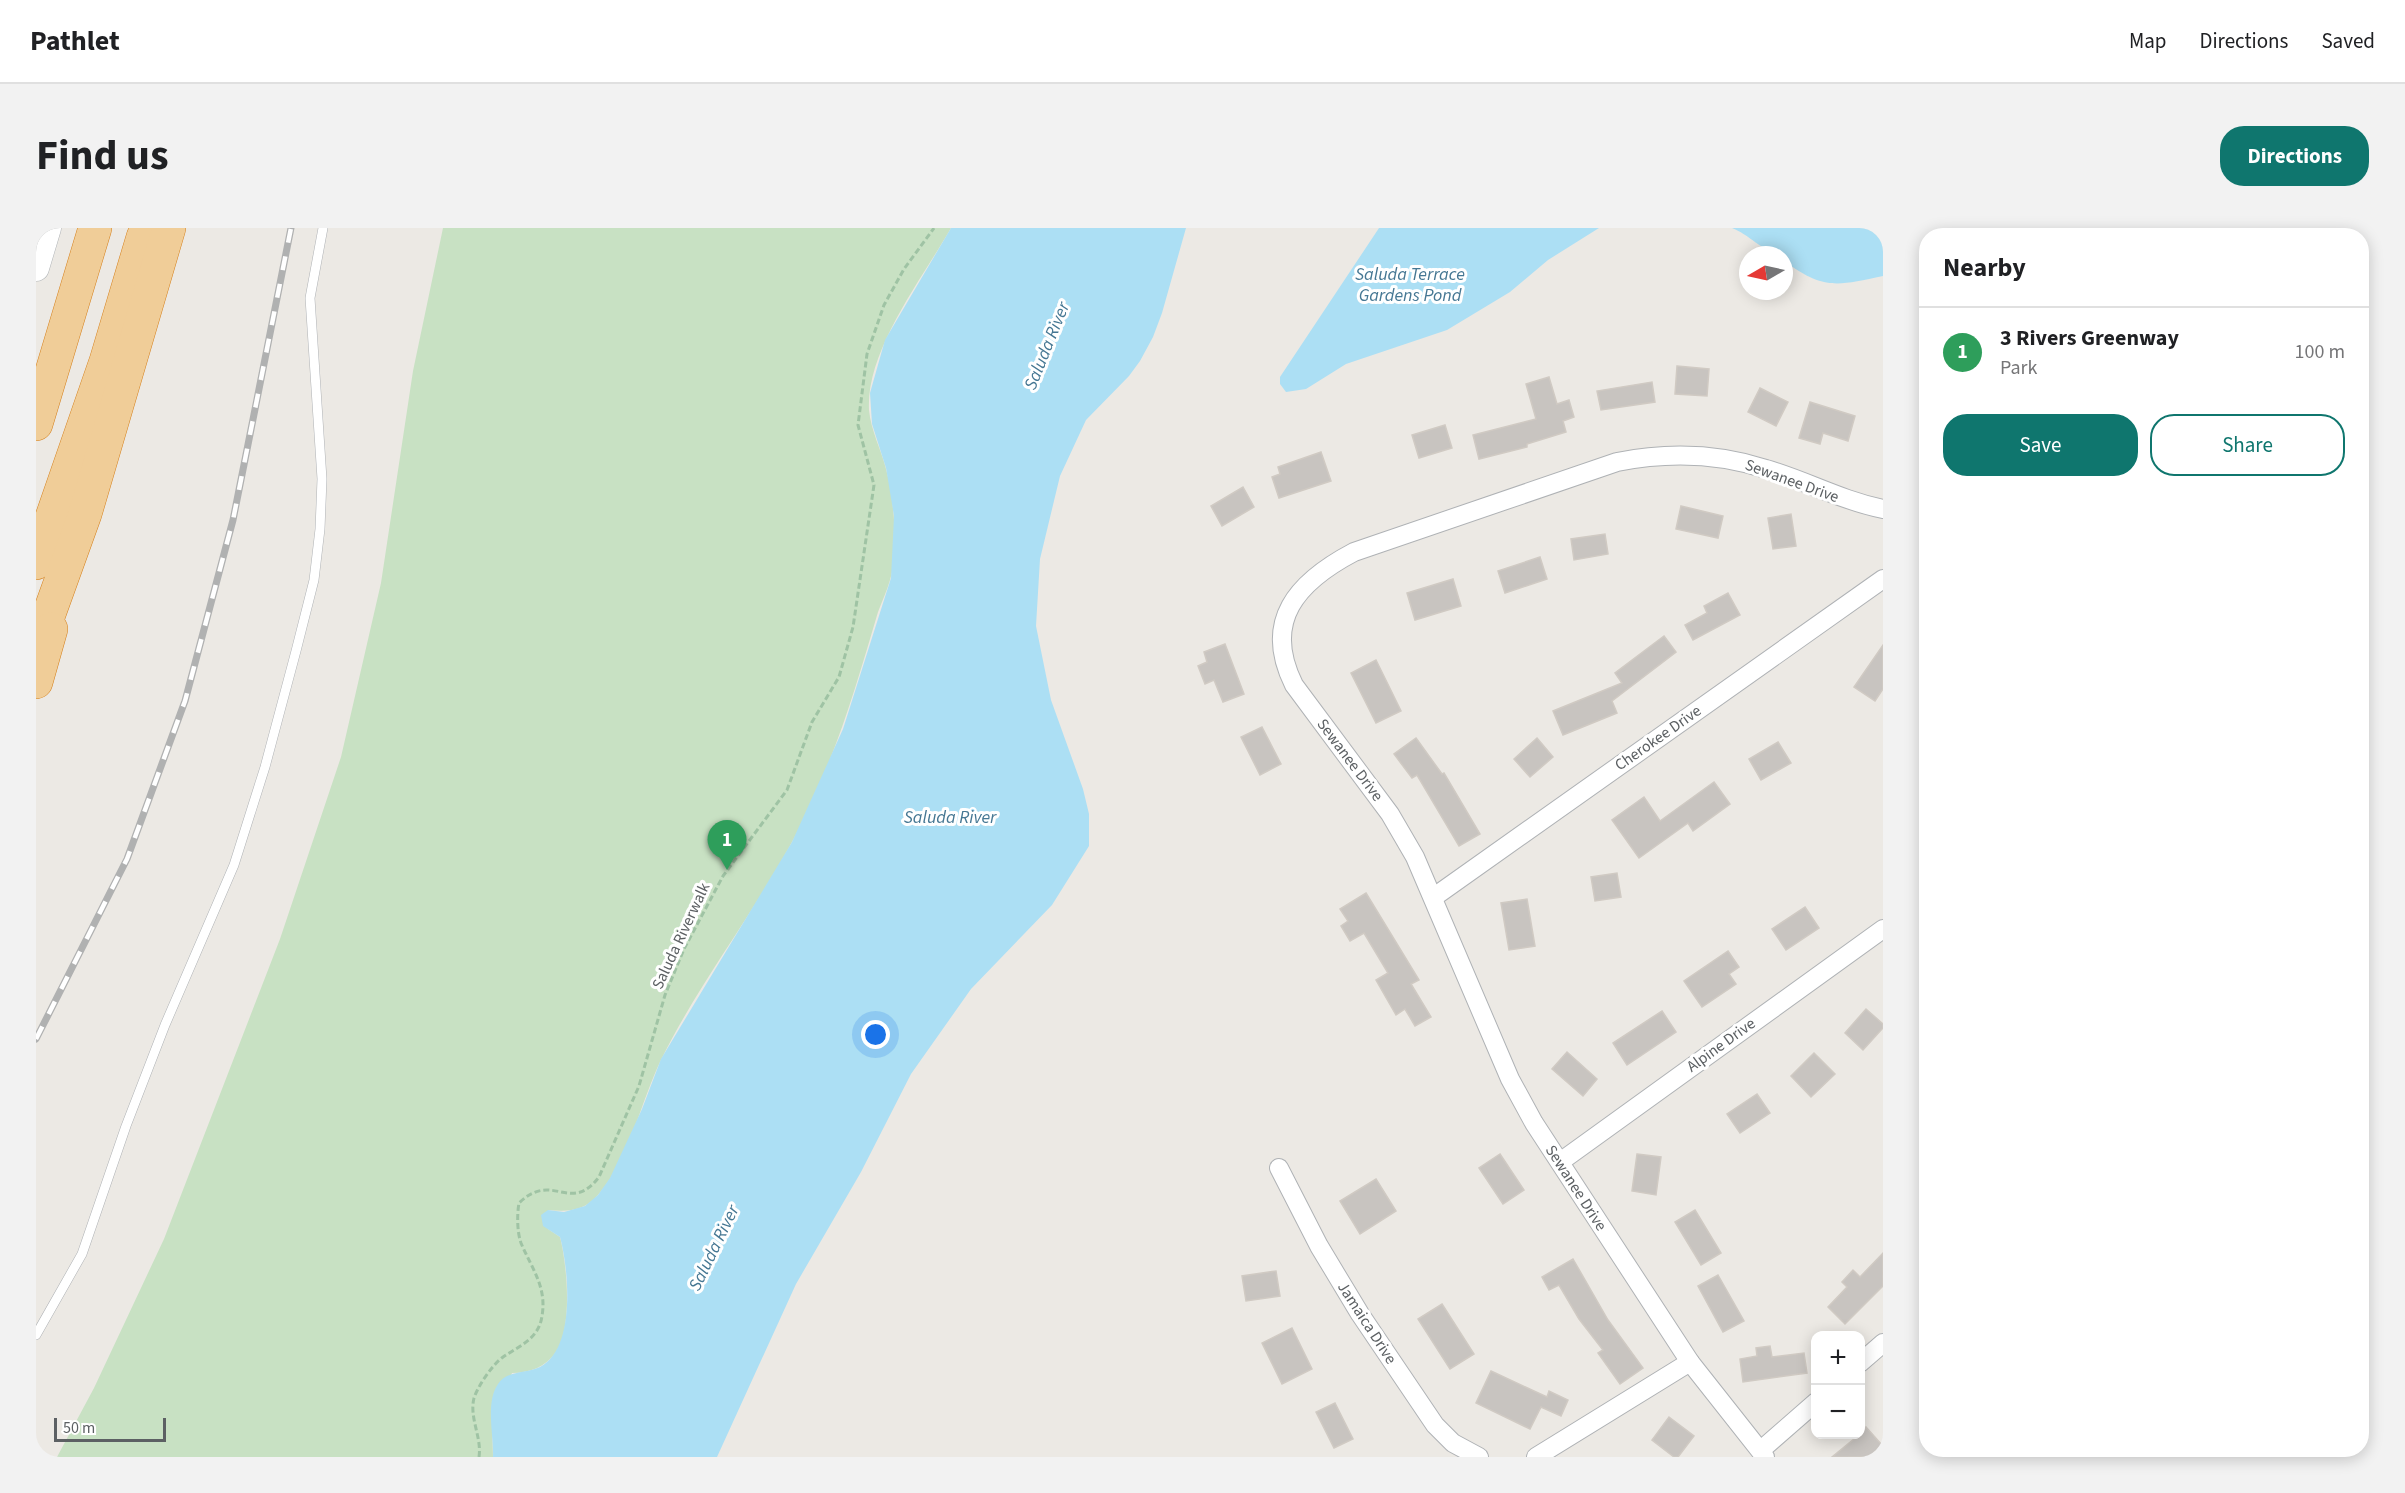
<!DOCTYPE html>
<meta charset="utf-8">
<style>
:root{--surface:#fff;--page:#f2f2f2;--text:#202124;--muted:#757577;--line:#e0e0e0;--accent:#0f766e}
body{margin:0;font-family:"Source Sans 3",sans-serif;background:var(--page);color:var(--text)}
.controls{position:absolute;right:18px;bottom:18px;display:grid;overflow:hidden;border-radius:12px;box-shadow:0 3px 15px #0003}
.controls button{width:54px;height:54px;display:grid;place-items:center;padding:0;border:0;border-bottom:2px solid var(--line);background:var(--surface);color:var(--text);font:30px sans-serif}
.compass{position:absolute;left:1703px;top:18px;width:54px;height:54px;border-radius:50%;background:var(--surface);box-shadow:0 3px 15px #0003;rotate:261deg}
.scale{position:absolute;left:18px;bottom:15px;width:112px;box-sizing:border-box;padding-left:6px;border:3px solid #5c6063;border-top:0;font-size:16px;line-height:21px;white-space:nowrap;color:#5c6063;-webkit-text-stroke:4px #fff;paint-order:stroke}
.you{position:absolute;left:840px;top:807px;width:21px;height:21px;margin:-15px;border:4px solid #fff;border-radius:50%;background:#1a73e8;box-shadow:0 0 0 9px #1a73e833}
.badge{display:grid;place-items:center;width:39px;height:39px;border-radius:50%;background:var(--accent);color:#fff;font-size:20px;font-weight:700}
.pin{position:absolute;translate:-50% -50px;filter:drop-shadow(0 2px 3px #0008)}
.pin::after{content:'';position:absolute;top:32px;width:21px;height:18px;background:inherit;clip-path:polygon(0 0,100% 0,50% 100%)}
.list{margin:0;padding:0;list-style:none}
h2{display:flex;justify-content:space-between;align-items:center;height:78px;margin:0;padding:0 24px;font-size:26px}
h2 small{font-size:20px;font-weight:400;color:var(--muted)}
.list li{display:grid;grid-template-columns:39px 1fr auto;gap:18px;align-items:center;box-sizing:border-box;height:90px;padding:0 24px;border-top:2px solid var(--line)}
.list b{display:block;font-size:22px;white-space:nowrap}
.list p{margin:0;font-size:20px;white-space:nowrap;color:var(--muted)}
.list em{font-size:20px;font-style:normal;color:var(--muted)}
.actions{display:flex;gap:12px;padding:18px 24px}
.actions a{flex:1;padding:14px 0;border:2px solid var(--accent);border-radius:24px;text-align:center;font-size:21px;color:var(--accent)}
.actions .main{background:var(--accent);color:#fff}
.map{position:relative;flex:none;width:1847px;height:1229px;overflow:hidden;border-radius:24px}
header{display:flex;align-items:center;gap:36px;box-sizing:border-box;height:84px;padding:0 30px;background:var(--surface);border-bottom:2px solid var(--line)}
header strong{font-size:28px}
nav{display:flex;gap:33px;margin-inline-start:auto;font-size:21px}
.intro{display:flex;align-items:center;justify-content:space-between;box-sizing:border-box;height:144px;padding:0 36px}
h1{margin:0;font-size:42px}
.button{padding:15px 27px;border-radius:24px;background:var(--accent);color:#fff;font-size:21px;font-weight:700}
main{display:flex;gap:36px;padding:0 36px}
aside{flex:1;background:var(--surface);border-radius:24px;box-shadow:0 3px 15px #0003}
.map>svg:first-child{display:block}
.green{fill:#c8e1c3}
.water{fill:#acdff4}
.building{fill:#c8c4c0;stroke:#d0cac3;stroke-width:1.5}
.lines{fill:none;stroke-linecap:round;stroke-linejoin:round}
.lane-casing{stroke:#afb2b5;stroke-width:10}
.street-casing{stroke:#afb2b5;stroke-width:20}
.secondary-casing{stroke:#b0b4b7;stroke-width:27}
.highway-casing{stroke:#d5801c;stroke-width:34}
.path{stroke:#9fc3a4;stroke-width:3;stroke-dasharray:6 3;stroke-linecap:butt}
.lane{stroke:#fff;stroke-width:9}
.street{stroke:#fff;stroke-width:18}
.secondary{stroke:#fff;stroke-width:26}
.highway{stroke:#f0cd98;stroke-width:33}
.rail-casing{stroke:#b0b1b1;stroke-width:7}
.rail{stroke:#fff;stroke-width:4.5;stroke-dasharray:14;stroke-linecap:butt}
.labels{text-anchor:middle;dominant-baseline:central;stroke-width:6;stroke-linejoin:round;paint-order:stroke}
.street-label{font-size:16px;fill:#5c6063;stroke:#fff}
.water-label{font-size:18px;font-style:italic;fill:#457793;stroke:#fff}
</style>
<header>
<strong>Pathlet</strong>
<nav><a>Map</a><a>Directions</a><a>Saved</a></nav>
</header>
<div class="intro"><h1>Find us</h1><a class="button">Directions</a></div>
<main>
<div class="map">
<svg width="1847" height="1229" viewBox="0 0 1847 1229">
<rect width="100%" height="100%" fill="#ece9e4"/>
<path class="green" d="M407 0H915C886 51 830 122 833 182 835 203 845 221 850 241 858 271 863 323 854 352 851 363 846 373 842 384 819 462 796 541 756 614 716 688 663 755 626 830 604 874 595 929 562 967 548 983 532 984 512 982V1001L524 1009C531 1036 537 1100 520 1124 510 1139 493 1145 476 1145L456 1195 457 1229H21L58 1160 128 1011 244 711 305 529 345 355 377 143Z"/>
<g class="water">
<path d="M915 0H1150L1126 85 1117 109 1104 133 1093 148 1050 192 1024 248 1004 331 1000 398 1015 472 1047 561 1053 586V618L1016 677 935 761 875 846 825 944 760 1056 681 1229H457C458 1207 449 1175 462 1156 471 1142 490 1146 504 1139 540 1121 533 1042 524 1009L507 998 505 987 512 982 528 984 549 978 562 967 574 950 606 881 625 831 756 614 807 501 855 350 858 288 850 240 836 196 834 165 849 112Z"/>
<polygon points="1343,0 1563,0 1512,32 1474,64 1411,102 1310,136 1270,161 1250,164 1244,156 1244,149"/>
<path d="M1696 0H1847V48C1800 58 1788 62 1748 33V27C1730 27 1713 6 1696 0Z"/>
</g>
<g class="building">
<polygon points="1641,138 1673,141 1671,168 1639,166"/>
<polygon points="1513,149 1521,176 1533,172 1538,189 1527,193 1530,204 1491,216 1491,219 1443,231 1437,207 1500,191 1490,156"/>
<polygon points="1616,154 1619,174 1565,182 1561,163"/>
<polygon points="1724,160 1752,174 1740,198 1712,184"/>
<polygon points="1774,174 1819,188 1812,213 1787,205 1784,216 1763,210"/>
<polygon points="1409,197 1416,220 1383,230 1376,207"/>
<polygon points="1285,224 1295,253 1243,270 1236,249 1244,246 1242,239"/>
<polygon points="1207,259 1218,279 1186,298 1175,278"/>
<polygon points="1645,278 1687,288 1682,310 1640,301"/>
<polygon points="1755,286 1760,318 1737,321 1732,290"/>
<polygon points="1569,306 1572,326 1538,332 1535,311"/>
<polygon points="1504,329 1511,351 1469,365 1462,343"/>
<polygon points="1417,351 1425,378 1379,392 1371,365"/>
<polygon points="1692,365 1704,387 1657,412 1649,397 1671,385 1668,378"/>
<polygon points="1628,408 1640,424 1576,473 1581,485 1527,507 1517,483 1586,455 1579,445"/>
<polygon points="1189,416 1208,466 1187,474 1178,452 1169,456 1162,438 1171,434 1168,424"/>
<polygon points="1847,417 1847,461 1839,473 1818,459"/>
<polygon points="1340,432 1365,483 1340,495 1315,445"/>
<polygon points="1226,499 1245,536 1224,547 1205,509"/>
<polygon points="1380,510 1406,546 1408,545 1444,606 1423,618 1381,547 1376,550 1358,526"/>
<polygon points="1501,510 1517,529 1494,549 1478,531"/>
<polygon points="1742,514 1755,535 1725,552 1713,531"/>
<polygon points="1678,554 1694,576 1657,603 1652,595 1603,630 1576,592 1608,569 1624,593"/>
<polygon points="1581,645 1585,669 1559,673 1555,649"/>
<polygon points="1330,665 1383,752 1375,756 1395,789 1379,798 1369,781 1360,787 1340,752 1352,745 1328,705 1314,713 1305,698 1312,693 1304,681"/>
<polygon points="1491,671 1499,718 1473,722 1465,675"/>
<polygon points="1769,679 1783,700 1750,722 1736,701"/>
<polygon points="1692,723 1703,739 1693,746 1700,756 1666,779 1648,753"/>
<polygon points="1830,781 1847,796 1847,800 1827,822 1809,805"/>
<polygon points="1626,783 1640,804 1591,837 1577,815"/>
<polygon points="1531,824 1561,851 1547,868 1516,841"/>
<polygon points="1778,825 1799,846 1775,869 1755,848"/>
<polygon points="1721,866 1734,885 1704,905 1691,886"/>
<polygon points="1464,926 1488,962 1467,976 1443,940"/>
<polygon points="1601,926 1625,929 1620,967 1596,963"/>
<polygon points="1340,951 1360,983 1324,1006 1304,973"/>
<polygon points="1659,982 1685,1025 1665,1037 1639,994"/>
<polygon points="1847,1025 1847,1058 1809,1096 1792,1079 1811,1059 1806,1054 1817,1042 1824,1049"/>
<polygon points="1537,1031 1572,1092 1607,1140 1584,1156 1562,1125 1567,1122 1543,1091 1523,1057 1513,1062 1506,1049"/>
<polygon points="1240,1043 1244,1068 1210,1073 1206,1048"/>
<polygon points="1682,1047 1708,1093 1687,1104 1662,1058"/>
<polygon points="1406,1076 1438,1126 1414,1141 1382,1091"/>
<polygon points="1256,1100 1276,1141 1246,1156 1226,1115"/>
<polygon points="1734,1118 1736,1129 1768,1125 1771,1145 1707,1154 1704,1131 1721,1128 1720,1120"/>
<polygon points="1455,1143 1511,1169 1513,1163 1532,1172 1525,1188 1505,1179 1494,1201 1440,1175"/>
<polygon points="1299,1175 1317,1211 1298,1220 1280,1184"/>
<polygon points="1633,1189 1658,1208 1642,1229 1638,1229 1616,1212"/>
<polygon points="1830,1199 1847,1218 1847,1229 1796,1229 1824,1206"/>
</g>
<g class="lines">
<defs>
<polyline id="lane" points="0,1107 46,1026 90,898 129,797 198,637 229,539 260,423 278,352 284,301 286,251 274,70 287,0"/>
<g id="street">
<polyline points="1398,669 1847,351"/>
<polyline points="1524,934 1847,701"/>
<polyline points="1243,940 1283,1018 1324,1086 1399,1197 1417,1215 1443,1229"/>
<polyline points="1824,1135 1847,1115"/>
<polyline points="1725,1222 1780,1174"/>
<polyline points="1500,1229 1654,1134"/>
<path d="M1729 1229 1654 1134 1498 895 1474 851 1379 629 1354 586 1258 457C1226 393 1261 354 1318 324L1581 234C1631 224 1681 225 1730 241 1771 253 1804 272 1847 281"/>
</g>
<polyline id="secondary" points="0,40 12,0"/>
<g id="highway">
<polyline points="0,196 59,0"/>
<polyline points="0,335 70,133 107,9"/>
<polyline points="0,422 49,286 133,0"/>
<polyline points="0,454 15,401"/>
</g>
</defs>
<use href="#lane" class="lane-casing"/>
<use href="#street" class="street-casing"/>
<use href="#secondary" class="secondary-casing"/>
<use href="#highway" class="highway-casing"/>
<path class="path" d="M443 1229C446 1209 433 1190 438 1170 442 1158 456 1137 467 1129 483 1118 503 1111 506 1088 511 1059 496 1041 485 1015 481 1004 481 986 483 975 517 942 534 987 563 949L603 858 629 767 648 721 687 648 751 562 776 494 803 449 817 399 838 257 822 197 831 126 848 77 868 41 898 0"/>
<use href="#lane" class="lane"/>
<use href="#street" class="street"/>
<use href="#secondary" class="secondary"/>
<use href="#highway" class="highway"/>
<defs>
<polyline id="rail" points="0,811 91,631 149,473 197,292 255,0"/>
</defs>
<use href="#rail" class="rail-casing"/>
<use href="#rail" class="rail"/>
</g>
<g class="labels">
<g class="street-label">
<text transform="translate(1756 253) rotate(20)">Sewanee Drive</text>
<text transform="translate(1622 510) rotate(-35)">Cherokee Drive</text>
<text transform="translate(1314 532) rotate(53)">Sewanee Drive</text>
<text transform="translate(645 708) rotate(-65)">Saluda Riverwalk</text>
<text transform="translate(1685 817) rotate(-36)">Alpine Drive</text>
<text transform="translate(1540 960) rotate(57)">Sewanee Drive</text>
<text transform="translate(1331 1095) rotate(57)">Jamaica Drive</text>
</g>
<g class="water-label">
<text x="1374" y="46">Saluda Terrace<tspan x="1374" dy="21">Gardens Pond</tspan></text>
<text transform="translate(1011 118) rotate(-68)">Saluda River</text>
<text x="914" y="589">Saluda River</text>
<text transform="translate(678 1020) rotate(-64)">Saluda River</text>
</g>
</g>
</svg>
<div class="controls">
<button>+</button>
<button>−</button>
</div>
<svg class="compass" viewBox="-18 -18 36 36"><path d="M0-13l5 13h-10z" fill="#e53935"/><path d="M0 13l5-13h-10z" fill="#757577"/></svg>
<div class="scale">50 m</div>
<div class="you"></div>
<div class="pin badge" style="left:691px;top:642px;background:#2e9e5b">1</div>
</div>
<aside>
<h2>Nearby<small></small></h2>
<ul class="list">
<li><span class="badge" style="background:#2e9e5b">1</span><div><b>3 Rivers Greenway</b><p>Park</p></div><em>100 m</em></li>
</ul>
<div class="actions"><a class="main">Save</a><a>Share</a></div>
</aside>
</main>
